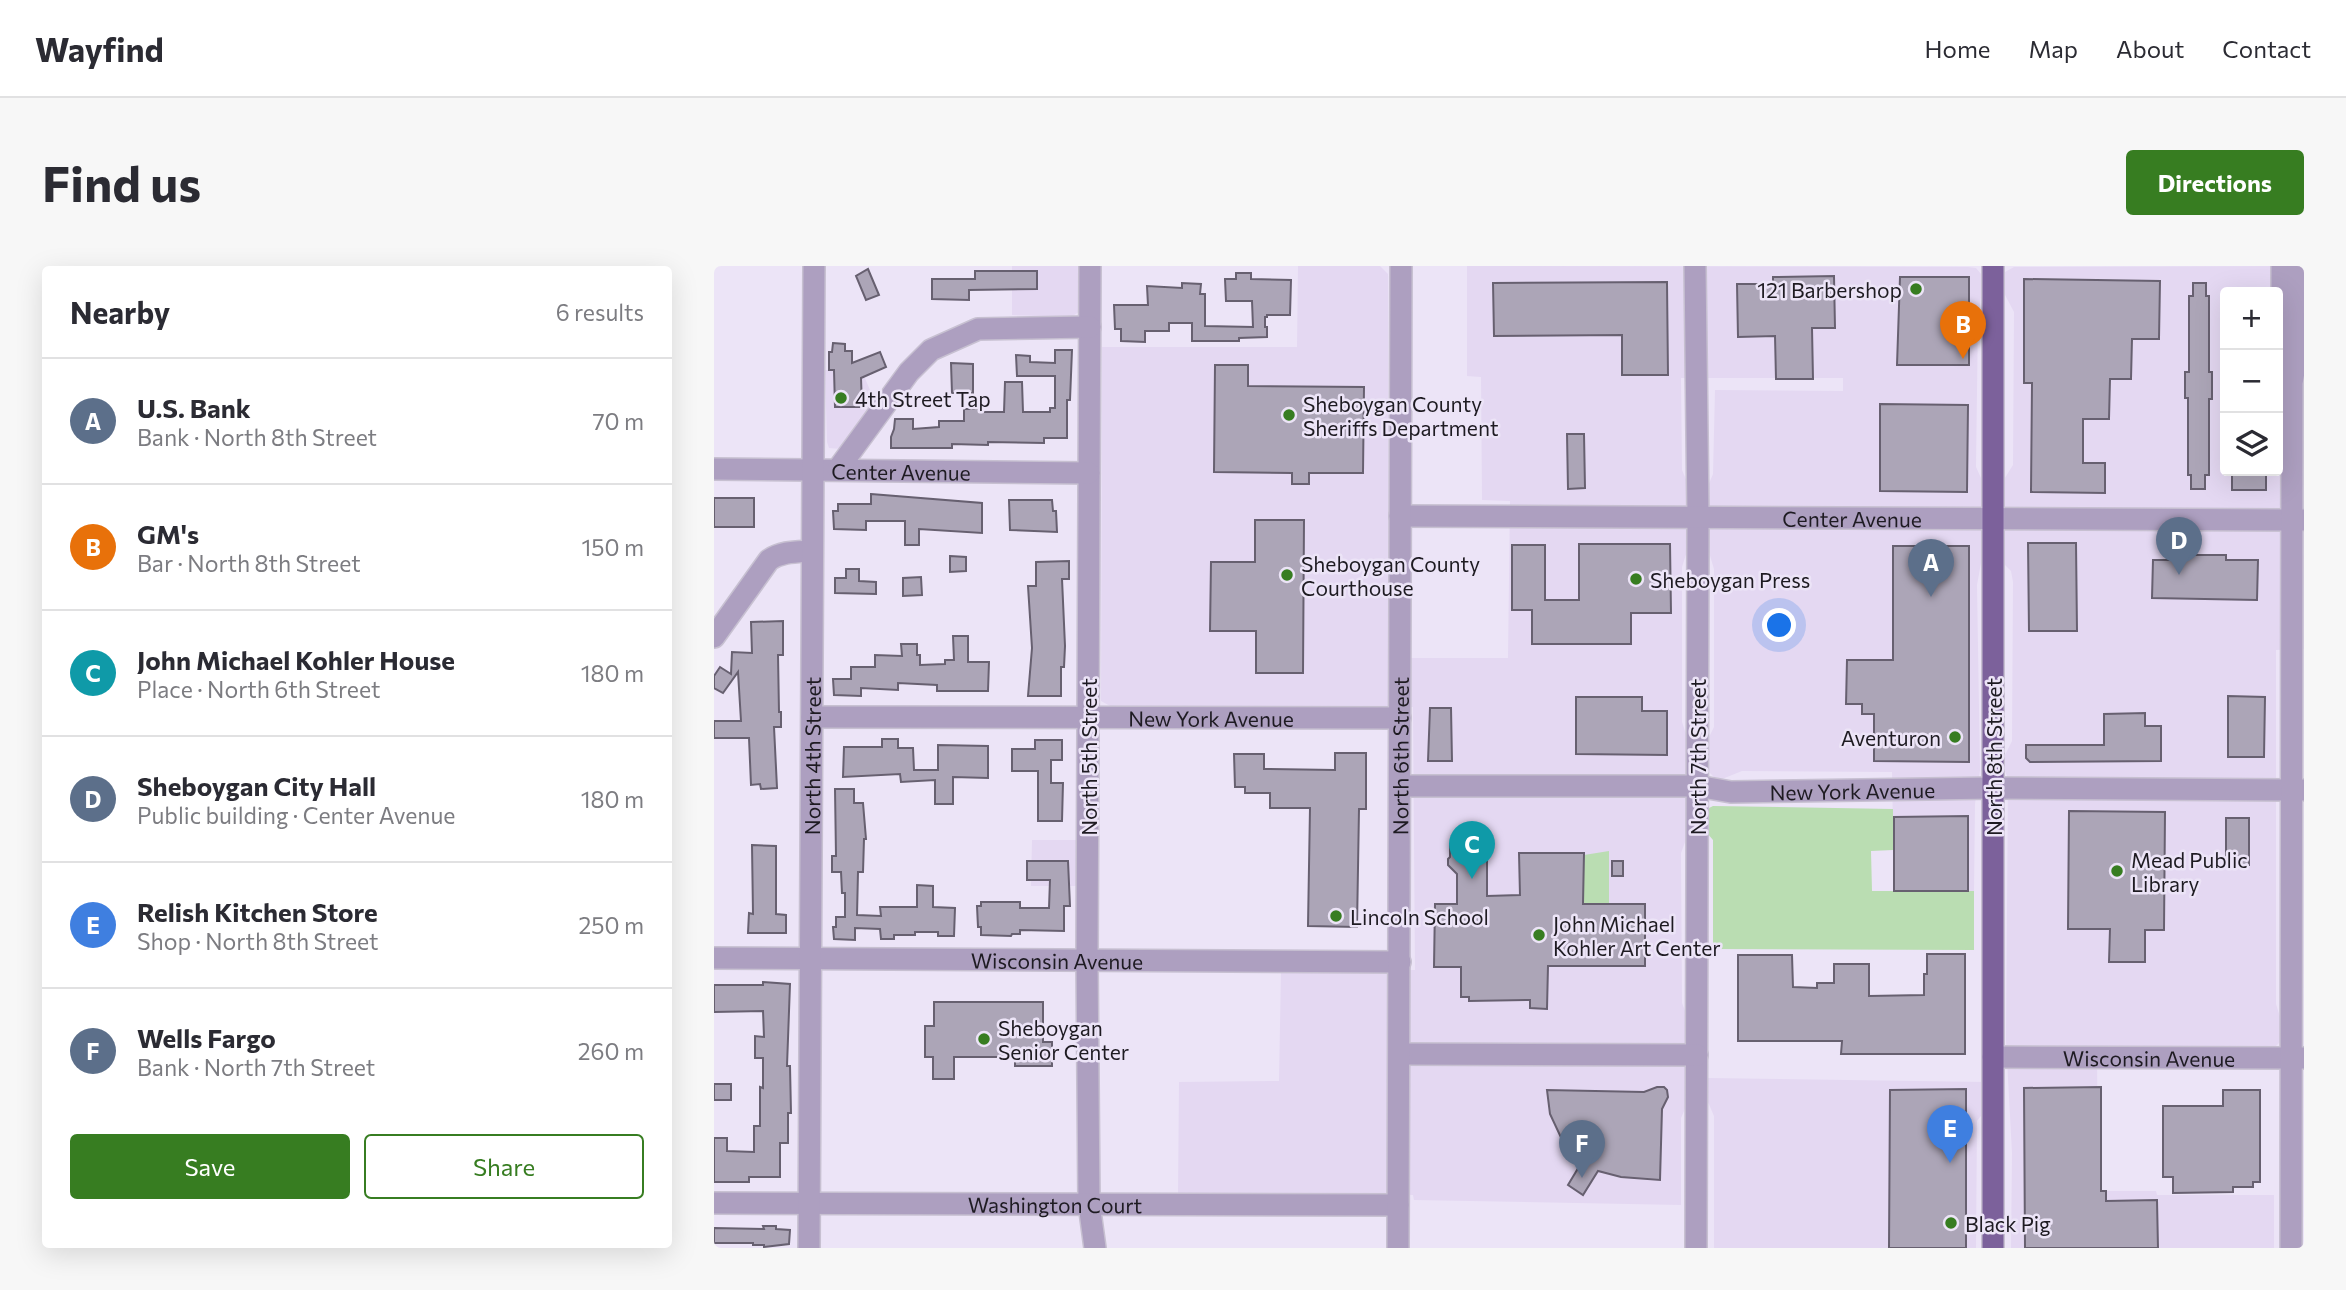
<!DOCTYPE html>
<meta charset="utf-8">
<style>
:root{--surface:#fff;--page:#f7f7f7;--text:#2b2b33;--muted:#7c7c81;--line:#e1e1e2;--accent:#377d21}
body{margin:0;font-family:Commissioner,sans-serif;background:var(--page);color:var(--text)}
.controls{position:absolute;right:21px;top:21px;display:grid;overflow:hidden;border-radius:7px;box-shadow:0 7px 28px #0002}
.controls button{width:63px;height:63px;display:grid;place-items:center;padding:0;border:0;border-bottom:2px solid var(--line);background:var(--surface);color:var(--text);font:35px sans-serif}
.you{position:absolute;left:1066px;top:360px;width:24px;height:24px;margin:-18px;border:5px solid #fff;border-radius:50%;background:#1a73e8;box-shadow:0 0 0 10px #1a73e833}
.badge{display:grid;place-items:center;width:46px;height:46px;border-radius:50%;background:var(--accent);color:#fff;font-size:23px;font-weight:700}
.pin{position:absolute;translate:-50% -58px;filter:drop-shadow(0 2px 4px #0008)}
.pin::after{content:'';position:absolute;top:37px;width:24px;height:21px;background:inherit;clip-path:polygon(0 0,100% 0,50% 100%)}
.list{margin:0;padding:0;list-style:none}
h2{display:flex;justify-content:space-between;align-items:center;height:91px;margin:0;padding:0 28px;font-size:30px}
h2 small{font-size:23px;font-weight:400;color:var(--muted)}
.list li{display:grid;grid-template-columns:46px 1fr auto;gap:21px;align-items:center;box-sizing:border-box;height:126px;padding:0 28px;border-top:2px solid var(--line)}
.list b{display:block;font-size:26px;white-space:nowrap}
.list p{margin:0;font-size:23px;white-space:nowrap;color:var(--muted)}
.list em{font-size:23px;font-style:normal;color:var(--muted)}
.actions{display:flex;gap:14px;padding:21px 28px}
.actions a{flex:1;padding:16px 0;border:2px solid var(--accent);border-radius:7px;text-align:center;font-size:24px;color:var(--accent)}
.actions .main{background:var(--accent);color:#fff}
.icon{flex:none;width:38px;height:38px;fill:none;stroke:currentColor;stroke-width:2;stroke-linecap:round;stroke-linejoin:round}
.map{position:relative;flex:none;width:1590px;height:982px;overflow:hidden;border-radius:7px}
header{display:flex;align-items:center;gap:42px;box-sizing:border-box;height:98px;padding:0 35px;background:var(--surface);border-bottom:2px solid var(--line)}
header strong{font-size:33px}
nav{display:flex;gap:38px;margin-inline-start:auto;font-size:24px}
.intro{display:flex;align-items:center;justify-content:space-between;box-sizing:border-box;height:168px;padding:0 42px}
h1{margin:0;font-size:49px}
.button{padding:18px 32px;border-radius:7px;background:var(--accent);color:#fff;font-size:24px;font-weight:700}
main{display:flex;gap:42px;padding:0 42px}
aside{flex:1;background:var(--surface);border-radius:7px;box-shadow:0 7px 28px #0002}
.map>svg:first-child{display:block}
.built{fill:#e4d8f2;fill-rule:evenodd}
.green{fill:#baddb2}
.building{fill:#aca5b7;stroke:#676070;stroke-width:2}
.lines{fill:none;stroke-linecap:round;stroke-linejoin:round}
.minor-casing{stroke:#c7c0d1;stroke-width:24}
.major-casing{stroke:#c7c0d1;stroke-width:24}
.minor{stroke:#ad9fc0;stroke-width:21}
.major{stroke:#7c619b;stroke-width:21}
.poi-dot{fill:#377d21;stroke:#ece4f7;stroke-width:2.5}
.labels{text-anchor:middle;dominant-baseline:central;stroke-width:5;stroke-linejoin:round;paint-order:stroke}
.poi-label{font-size:21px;fill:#1e1b22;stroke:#ece4f7;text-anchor:start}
.street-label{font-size:21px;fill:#1e1b22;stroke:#ece4f7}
</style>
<header>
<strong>Wayfind</strong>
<nav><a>Home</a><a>Map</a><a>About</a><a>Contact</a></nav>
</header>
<div class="intro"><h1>Find us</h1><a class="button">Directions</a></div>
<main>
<aside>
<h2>Nearby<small>6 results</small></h2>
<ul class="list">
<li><span class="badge" style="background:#5c6f8a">A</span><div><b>U.S. Bank</b><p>Bank · North 8th Street</p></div><em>70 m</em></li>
<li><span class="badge" style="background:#e8710a">B</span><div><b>GM's</b><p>Bar · North 8th Street</p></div><em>150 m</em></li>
<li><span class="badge" style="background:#0f9aa8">C</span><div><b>John Michael Kohler House</b><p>Place · North 6th Street</p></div><em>180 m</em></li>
<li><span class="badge" style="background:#5c6f8a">D</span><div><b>Sheboygan City Hall</b><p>Public building · Center Avenue</p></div><em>180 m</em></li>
<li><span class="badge" style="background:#3f7fe0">E</span><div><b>Relish Kitchen Store</b><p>Shop · North 8th Street</p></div><em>250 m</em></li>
<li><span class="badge" style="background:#5c6f8a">F</span><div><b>Wells Fargo</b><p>Bank · North 7th Street</p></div><em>260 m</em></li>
</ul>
<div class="actions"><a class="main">Save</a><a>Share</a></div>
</aside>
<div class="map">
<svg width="1590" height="982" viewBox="0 0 1590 982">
<rect width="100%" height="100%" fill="#ece4f7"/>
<g class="built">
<polygon points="298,0 364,0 366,7 365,46 357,51 298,49"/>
<polygon points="584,0 666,0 674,8 674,392 794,392 796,235 768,234 767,111 753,110 753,0 1254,1 1262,2 1267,8 1268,25 1264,51 1262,201 1267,212 1267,297 1263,319 1266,504 1261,538 1260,625 1180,625 1178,506 1028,505 1008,513 1000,511 995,506 993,501 993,475 1000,461 1000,303 994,283 994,220 999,208 1001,124 1129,125 1129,112 967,112 968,204 974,218 974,282 968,301 968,456 973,471 974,568 967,587 968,737 973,750 974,836 967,852 967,939 700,934 699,929 464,928 465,816 565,815 567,705 701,704 699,441 398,441 387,435 388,81 583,81"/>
<path d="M1590 0V383L1562 384V738L1567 754 1566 776 1558 784 1383 787 1384 923 1392 925H1442L1443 929H1560V982H1297L1298 887 1292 775 1294 512 1289 501V493L1298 475 1299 316 1297 305 1289 297V215L1299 199 1300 46 1290 27 1291 6 1300 1ZM1511 26H1564V205H1511Z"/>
<polygon points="147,103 162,138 127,183 115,182 113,176 111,104"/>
<polygon points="318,574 364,574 364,620 317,620"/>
<polygon points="994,812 1272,816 1270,846 1263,855 1262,982 1000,982 1000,850 994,836"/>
</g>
<g class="green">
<polygon points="999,540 1179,543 1179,584 1157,585 1158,625 1260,625 1260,684 999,683 999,574 993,567 993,543"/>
<polygon points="895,585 895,638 869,638 870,589"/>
</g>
<g class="building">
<polygon points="154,3 165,29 152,34 142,10"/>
<polygon points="261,5 323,5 323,23 255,24 255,34 218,33 218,13 261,13"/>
<polygon points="522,7 537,7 537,13 577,14 576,49 553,49 553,51 551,51 551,61 553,61 553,71 525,72 525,75 478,75 478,57 455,57 455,65 431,65 431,76 407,75 407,63 401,63 400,39 434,39 433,20 468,22 468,17 487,18 486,28 491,28 491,60 539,61 538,35 512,35 511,13 522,13"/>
<polygon points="1120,10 1121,62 1098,62 1099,113 1062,113 1061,70 1024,71 1023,18 1059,18 1059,11"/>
<polygon points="1186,11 1255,11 1255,99 1183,99"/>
<polygon points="1310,13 1446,15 1445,73 1418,73 1417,113 1396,113 1395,153 1369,153 1369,197 1391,197 1391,227 1317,226 1318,117 1310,117"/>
<polygon points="953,16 954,109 908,109 908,69 780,70 779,17"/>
<polygon points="1479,17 1492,17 1492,30 1495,30 1495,106 1498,106 1498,133 1495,133 1495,209 1491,209 1491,223 1477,223 1477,209 1474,209 1474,132 1471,132 1471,106 1475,106 1475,30 1479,30"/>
<polygon points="119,77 131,78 131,85 138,85 138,97 166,86 172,101 147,112 148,141 121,141 120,104 115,104 115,86 118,86"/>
<polygon points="341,84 358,84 356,134 353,134 353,172 330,172 330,177 274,176 274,179 238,178 238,182 177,182 177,171 180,163 181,153 199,153 199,163 225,161 225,155 250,155 250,143 266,143 266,146 290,146 291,116 308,116 309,146 336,146 336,142 341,142 341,110 303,110 302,89 316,90 316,96 341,97"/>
<polygon points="237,97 259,98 259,127 238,127"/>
<polygon points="501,99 534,99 534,120 650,121 649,207 595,207 595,218 578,218 578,207 500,206"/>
<polygon points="1166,138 1254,139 1253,226 1166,225"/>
<polygon points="853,168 870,168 871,222 854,223"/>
<rect x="1518" y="205" width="34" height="19"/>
<polygon points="157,228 268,237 268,267 205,263 205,279 191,279 191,255 152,255 152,264 120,263 119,245 124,245 124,238 157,238"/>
<rect x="0" y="232" width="40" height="29"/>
<polygon points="295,234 338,234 339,245 342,245 343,266 296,264"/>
<polygon points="541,254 590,254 589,407 542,407 542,365 496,365 497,296 541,296"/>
<polygon points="1314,277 1362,277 1363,365 1315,365"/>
<polygon points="865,278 956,278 957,347 917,347 917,378 818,378 818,344 798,344 798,279 831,279 831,334 865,334"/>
<polygon points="1179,280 1255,280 1255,496 1160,495 1160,448 1148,448 1148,438 1132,438 1133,394 1179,394"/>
<polygon points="1472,289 1512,289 1512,294 1544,294 1543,334 1438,332 1439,294 1472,294"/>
<polygon points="236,290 252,291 252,305 236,306"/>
<polygon points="355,295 355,313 348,313 351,380 350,401 347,401 347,430 314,430 318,382 314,320 322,320 322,296"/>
<polygon points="132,303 145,303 145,315 162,316 162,328 121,327 121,312 132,312"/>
<polygon points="207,311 208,329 189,330 189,312"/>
<polygon points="69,355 69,389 64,389 65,446 67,446 67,461 60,461 63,522 47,523 46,518 37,519 35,472 0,472 0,455 27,455 24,406 9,427 0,422 0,410 6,401 17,408 18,386 38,387 37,356"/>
<polygon points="239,370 254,370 254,396 275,396 274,425 223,425 223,419 184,417 184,424 147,422 147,430 120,429 119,413 137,413 137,401 161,401 161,389 188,390 187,378 203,378 203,389 206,389 206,399 231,398 231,394 240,394"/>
<polygon points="1514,430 1551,431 1550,491 1514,491"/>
<polygon points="862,431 928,431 928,445 953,445 953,489 862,488"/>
<polygon points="716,442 737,442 738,495 714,495"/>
<polygon points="1431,447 1431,460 1447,460 1447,495 1316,496 1312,492 1312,479 1390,479 1390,448"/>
<polygon points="168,473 184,473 184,482 199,482 200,504 224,504 224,479 274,480 274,512 239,511 239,538 221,538 221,514 187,516 186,508 129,511 130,481 168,481"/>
<polygon points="321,474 348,474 348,494 337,494 337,517 349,517 348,555 324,555 324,505 298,505 298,483 321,483"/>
<polygon points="621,487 652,487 652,543 645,543 643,661 594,660 596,542 556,542 556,527 531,527 531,521 521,521 520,488 550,488 550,503 621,504"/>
<polygon points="121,523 140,523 140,537 149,537 152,573 150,573 149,606 144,606 143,649 167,650 166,641 203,641 203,619 219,620 219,641 241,642 240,670 224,670 224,666 201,666 201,669 180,669 180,673 167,673 166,663 141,662 141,674 120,673 119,661 122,661 122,651 131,651 131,627 128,627 127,606 118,606 118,590 122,590"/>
<polygon points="1355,545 1451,546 1450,664 1431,664 1431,696 1395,696 1396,663 1354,663"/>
<polygon points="1254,550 1254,625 1180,625 1180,551"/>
<rect x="1512" y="552" width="23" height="47"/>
<polygon points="736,578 762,578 761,590 773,590 773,630 806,629 805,587 870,587 869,638 931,638 931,700 834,700 833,743 816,742 816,734 755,735 755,731 747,731 747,701 720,701 721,638 743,638 743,608 734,599 734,593 736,591"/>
<polygon points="38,579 62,580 62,648 72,649 72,667 34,667 35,647 39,648"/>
<polygon points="313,595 354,595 356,640 350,640 350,665 306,664 306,668 298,668 297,670 267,669 267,661 264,661 263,640 267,640 267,636 306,636 306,642 335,642 336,614 313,614"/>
<rect x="898" y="595" width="11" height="15"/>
<polygon points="1213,688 1251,688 1251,788 1127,788 1128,775 1024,775 1024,689 1078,689 1079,721 1103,722 1103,717 1120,717 1120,698 1155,698 1155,730 1210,729 1210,708 1213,708"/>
<polygon points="49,716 76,718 73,800 76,800 77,847 74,847 74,877 66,877 66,911 35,911 35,916 0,916 0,872 13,872 13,885 40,886 40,860 46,860 46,821 49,822 49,792 41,792 41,770 50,771 49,745 0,746 0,719 49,719"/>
<polygon points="220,736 329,736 329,776 338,776 338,800 301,800 301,791 240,791 240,813 219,813 219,791 211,791 211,760 220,760"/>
<rect x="0" y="818" width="17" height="16"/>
<polygon points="943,821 950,821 953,824 954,831 948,843 946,914 907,911 884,905 869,929 854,919 869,894 851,880 836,848 833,824 930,826"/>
<polygon points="1387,821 1387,925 1392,925 1392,935 1443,934 1444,982 1311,982 1310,822"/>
<polygon points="1252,823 1252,982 1175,982 1176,824"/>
<polygon points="1509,824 1546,824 1546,916 1539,916 1539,921 1519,921 1519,926 1459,927 1459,911 1449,911 1449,840 1509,840"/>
<polygon points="49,960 62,960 62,963 76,964 75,978 50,981 50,979 39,979 39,977 0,977 0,962 50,963"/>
</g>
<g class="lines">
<defs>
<g id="minor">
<polyline points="376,0 373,694 375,938 381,982"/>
<polyline points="981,0 984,251 982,982"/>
<polyline points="1568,0 1568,92 1577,115"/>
<path id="s1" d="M0 203 375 207"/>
<polyline points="124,203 195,106 217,84 264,63 376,61"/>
<path id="s2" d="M686 250 1590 254"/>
<path d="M0 371 55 294C68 285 83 286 98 285"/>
<path id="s3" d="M98 451 686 452"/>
<path id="s4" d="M686 520H983L1017 526 1279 522 1590 524"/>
<path id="s5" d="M0 692 686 696"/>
<polyline points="686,788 983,789"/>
<path id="s6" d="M1279 791 1590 792"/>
<path id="s7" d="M0 937 684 939"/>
<path id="s8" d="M95 982 100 0"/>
<path id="s9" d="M684 982 687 0"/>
<polyline points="1577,982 1578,117 1585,78 1584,0"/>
</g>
<polyline id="major" points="1279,982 1279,0"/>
</defs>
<use href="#minor" class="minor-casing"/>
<use href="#major" class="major-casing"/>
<use href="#minor" class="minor"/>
<use href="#major" class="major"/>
</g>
<g class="poi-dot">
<circle cx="1202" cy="23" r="7"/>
<circle cx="127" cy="132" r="7"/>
<circle cx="575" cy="149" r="7"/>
<circle cx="573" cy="309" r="7"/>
<circle cx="922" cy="313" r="7"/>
<circle cx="1241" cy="471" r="7"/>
<circle cx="1403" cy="605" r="7"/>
<circle cx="622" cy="650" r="7"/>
<circle cx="825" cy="669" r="7"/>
<circle cx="270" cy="773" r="7"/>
<circle cx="1237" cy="957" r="7"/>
</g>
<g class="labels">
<g class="poi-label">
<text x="1188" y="23" text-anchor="end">121 Barbershop</text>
<text x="141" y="132">4th Street Tap</text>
<text x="589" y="137">Sheboygan County<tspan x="589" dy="24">Sheriffs Department</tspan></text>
<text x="587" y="297">Sheboygan County<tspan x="587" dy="24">Courthouse</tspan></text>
<text x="936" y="313">Sheboygan Press</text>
<text x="1227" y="471" text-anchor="end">Aventuron</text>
<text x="1417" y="593">Mead Public<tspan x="1417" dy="24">Library</tspan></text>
<text x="636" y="650">Lincoln School</text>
<text x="839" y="657">John Michael<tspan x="839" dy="24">Kohler Art Center</tspan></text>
<text x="284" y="761">Sheboygan<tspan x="284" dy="24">Senior Center</tspan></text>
<text x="1251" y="957">Black Pig</text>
</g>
<g class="street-label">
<text stroke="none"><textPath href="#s1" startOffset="187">Center Avenue</textPath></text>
<text stroke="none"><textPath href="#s2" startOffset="452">Center Avenue</textPath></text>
<text stroke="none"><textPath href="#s3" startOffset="399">New York Avenue</textPath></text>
<text stroke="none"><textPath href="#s8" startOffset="492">North 4th Street</textPath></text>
<text transform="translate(374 491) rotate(-90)">North 5th Street</text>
<text stroke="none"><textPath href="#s9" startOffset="492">North 6th Street</textPath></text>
<text transform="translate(983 491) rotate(-90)">North 7th Street</text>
<text transform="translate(1279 491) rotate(-90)">North 8th Street</text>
<text stroke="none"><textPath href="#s4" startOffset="453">New York Avenue</textPath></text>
<text stroke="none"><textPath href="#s5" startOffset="343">Wisconsin Avenue</textPath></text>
<text stroke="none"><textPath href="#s6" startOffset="156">Wisconsin Avenue</textPath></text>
<text stroke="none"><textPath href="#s7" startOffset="341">Washington Court</textPath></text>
</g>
</g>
</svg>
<div class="controls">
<button>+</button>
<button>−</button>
<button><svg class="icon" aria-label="layers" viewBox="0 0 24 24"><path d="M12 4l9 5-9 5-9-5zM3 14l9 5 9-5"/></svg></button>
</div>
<div class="you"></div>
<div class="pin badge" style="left:1217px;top:331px;background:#5c6f8a">A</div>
<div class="pin badge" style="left:1249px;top:93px;background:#e8710a">B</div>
<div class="pin badge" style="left:758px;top:613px;background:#0f9aa8">C</div>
<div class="pin badge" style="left:1465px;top:309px;background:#5c6f8a">D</div>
<div class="pin badge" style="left:1236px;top:897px;background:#3f7fe0">E</div>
<div class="pin badge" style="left:868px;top:912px;background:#5c6f8a">F</div>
</div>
</main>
